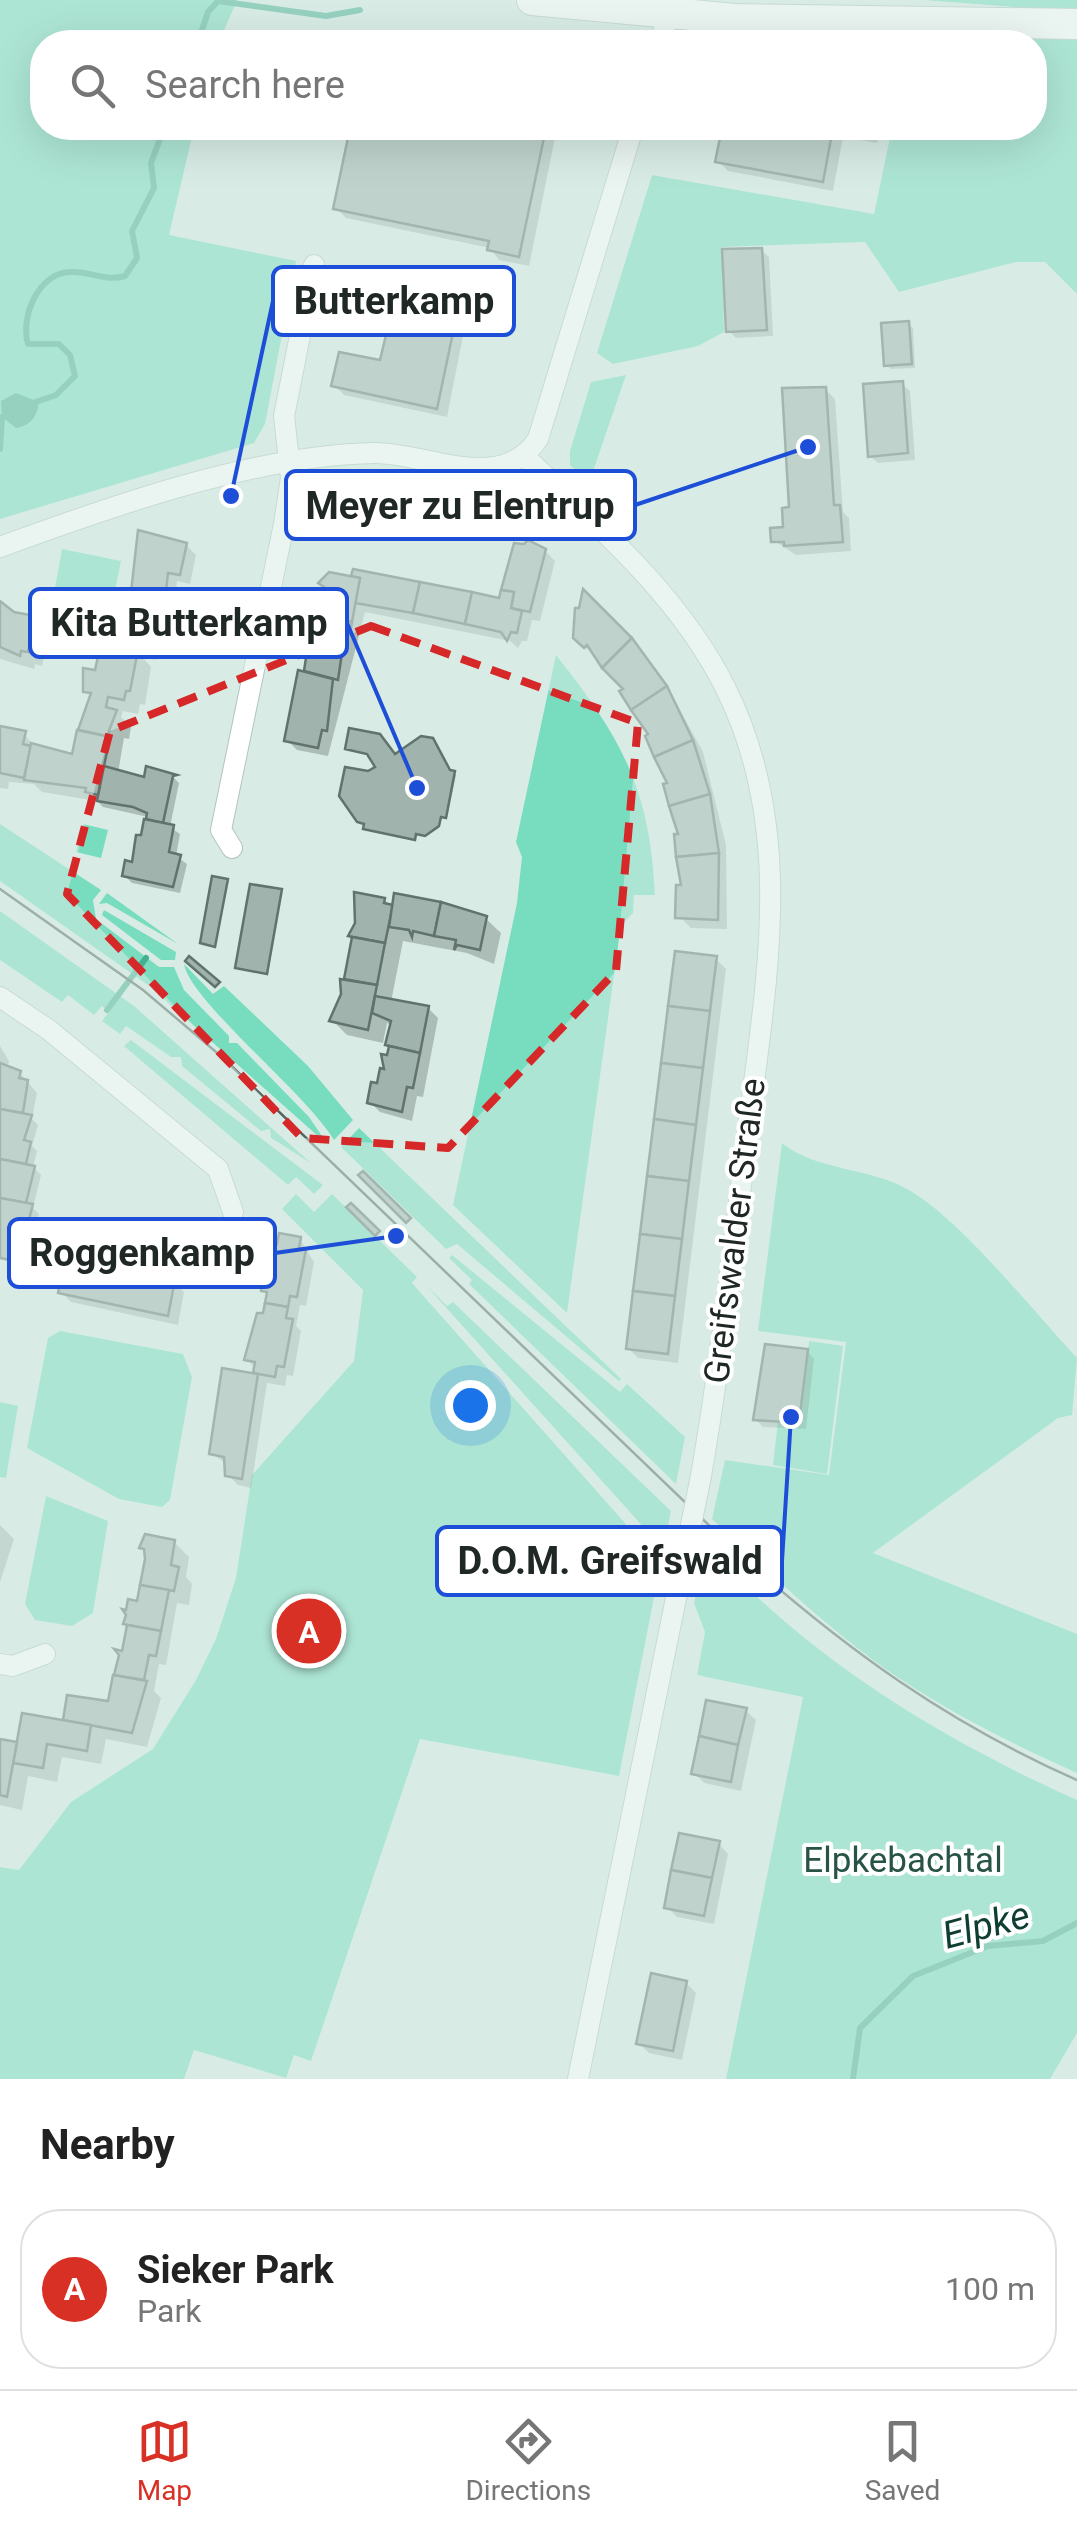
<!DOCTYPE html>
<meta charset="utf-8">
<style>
:root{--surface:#fff;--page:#f6f6f6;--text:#222;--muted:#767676;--line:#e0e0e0;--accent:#d93025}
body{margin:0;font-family:Roboto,sans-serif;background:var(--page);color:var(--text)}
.you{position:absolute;left:470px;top:1405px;width:35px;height:35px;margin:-25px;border:8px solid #fff;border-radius:50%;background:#1a73e8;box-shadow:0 0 0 15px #1a73e833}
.badge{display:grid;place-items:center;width:65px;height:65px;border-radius:50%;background:var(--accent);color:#fff;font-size:32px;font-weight:700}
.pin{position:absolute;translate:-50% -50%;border:5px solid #fff;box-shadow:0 2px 10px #0006}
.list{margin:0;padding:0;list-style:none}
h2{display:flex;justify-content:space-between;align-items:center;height:130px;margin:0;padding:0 40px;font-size:42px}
h2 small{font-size:32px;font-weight:400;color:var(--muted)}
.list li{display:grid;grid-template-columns:65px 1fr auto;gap:30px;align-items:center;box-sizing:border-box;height:160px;margin:0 20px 20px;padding:0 20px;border:2px solid var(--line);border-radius:40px}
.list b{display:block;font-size:38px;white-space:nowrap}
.list p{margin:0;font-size:32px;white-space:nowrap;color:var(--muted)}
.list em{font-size:32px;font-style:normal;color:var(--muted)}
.icon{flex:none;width:55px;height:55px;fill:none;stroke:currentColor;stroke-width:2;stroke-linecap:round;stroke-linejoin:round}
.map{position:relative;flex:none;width:1077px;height:2079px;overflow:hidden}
.search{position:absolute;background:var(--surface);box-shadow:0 10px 40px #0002;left:30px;right:30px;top:30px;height:110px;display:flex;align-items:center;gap:25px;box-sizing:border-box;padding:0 35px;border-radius:40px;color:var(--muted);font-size:38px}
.sheet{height:310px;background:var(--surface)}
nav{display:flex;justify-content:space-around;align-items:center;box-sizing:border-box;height:140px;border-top:2px solid var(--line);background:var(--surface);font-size:28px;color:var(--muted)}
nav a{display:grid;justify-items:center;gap:5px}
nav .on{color:var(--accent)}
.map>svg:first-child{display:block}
.green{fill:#78dcbe}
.water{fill:#45af92}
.shadow{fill:#0003}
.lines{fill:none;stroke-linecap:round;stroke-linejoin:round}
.stream{stroke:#45af92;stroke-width:6}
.building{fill:#a0b4ad;stroke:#61736d;stroke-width:2.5}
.street-casing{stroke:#b1c5be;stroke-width:22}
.secondary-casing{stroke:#b1c5be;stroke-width:32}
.street{stroke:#fff;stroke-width:20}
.secondary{stroke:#fff;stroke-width:30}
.tram{stroke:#57635e;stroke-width:2.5}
.street-bridge-casing{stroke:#b1c5be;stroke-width:22;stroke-linecap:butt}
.street-bridge{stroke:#fff;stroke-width:20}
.marked{fill:none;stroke:#d62828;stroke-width:8;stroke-dasharray:20 12;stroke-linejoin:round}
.labels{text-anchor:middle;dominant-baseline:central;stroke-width:8;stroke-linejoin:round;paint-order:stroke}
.street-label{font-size:35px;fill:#202825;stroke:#fff}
.park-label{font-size:35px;fill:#285447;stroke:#fff}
.water-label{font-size:38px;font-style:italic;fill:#0e3e31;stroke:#fff}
.leader{fill:none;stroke:#1d4ed8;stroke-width:4}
.callout-dot{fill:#1d4ed8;stroke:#fff;stroke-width:4}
.callout{fill:#fff;stroke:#1d4ed8;stroke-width:4}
.callout-label{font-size:38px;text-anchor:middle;font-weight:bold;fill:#202825}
</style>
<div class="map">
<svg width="1077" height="2079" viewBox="0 0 1077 2079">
<rect width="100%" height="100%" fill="#d8ece5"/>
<g class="green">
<polygon points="0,0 237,0 219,42 42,42 42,128 194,128 169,235 296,261 265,424 254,443 0,519"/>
<polygon points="924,0 1077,0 1077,12"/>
<polygon points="1001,34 1077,34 1077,294 1045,262 1016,262 899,292 865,242 722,247 724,332 698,346 613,364 597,353 652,175 874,214 892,128 1034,128 1034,42 780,42"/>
<polygon points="626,375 589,483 570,465 570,451 591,382"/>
<polygon points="62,549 121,561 113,600 55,588"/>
<path d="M556 655C621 737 650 788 655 895H634L633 913 621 925 567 1313 453 1205 517 903 522 857 516 842Z"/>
<polygon points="0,824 101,890 93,900 96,919 159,967 174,967 184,990 229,1036 229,1043 237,1043 309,1117 328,1145 148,985 0,881"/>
<polygon points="83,824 108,830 101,858 76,852"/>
<polygon points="107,893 178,944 107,903 99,904"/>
<polygon points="104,910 176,952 175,960 161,960 102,915"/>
<polygon points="0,911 134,1006 311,1163 271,1138 270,1129 261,1131 182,1066 181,1057 171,1057 126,1026 120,1034 102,1021 109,1012 102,1006 94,1015 68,995 62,1002 0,960"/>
<path d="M184 964 213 994 224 986 308 1066 353 1120 334 1140C305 1092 191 1002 184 964Z"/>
<polygon points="131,1040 323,1185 314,1194 296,1177 288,1185 124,1046"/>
<polygon points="359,1128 621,1379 619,1381 457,1244 446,1249 341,1147"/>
<path d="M782 1143C816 1171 870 1167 909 1190 961 1220 1033 1311 1077 1358L1072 1415 1058 1418 873 1553 1077 1634V1773C1012 1744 946 1711 887 1670 825 1626 768 1572 712 1519L725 1460 829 1475 846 1342 758 1331Z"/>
<polygon points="296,1194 314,1212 332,1194 417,1277 412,1283 648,1549 656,1541 424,1283 447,1306 453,1302 671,1511 619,1776 420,1739 311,2061 294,2055 286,2078 194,2050 184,2079 0,2079 0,1867 19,1870 71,1802 153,1749 196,1680 216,1639 236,1578 252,1475 354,1361 363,1290 282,1209"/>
<polygon points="452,1255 620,1392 627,1384 685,1437 676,1484 469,1284 472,1280 449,1258"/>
<polygon points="60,1331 183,1354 192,1377 170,1500 162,1507 119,1499 27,1448 48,1338"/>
<polygon points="809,1341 843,1346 827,1474 773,1465 778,1421 799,1423"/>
<polygon points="0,1402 18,1406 6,1478 0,1477"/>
<polygon points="46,1496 108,1521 93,1613 72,1626 35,1620 25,1604"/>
<path d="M707 1546C809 1659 939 1738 1077 1800V2033L1050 2079H726L803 1697 697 1675 705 1632 694 1603Z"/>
</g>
<path class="water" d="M16 393 39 402C37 417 31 425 16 428L2 417 1 401Z"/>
<g class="shadow">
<polygon points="266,128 302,128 301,134"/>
<polygon points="353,128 557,128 529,266 499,260 490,248 346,218 336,208"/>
<polygon points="724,128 880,128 877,143 843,137 833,191 728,171 718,161"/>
<polygon points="761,250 769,257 773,336 736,338 729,331"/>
<polygon points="908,324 913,328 915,368 891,369 886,365"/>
<polygon points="453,326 463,336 447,417 344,395 334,385"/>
<polygon points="902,384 910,391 915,460 878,463 870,456"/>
<polygon points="825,389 835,399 843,512 849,518 851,551 796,555 773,540 785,529"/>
<polygon points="140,534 186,545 196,555 190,584 177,581 173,616 165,615 156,660 142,657 151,667 145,705 140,704 138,714 123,711 121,717 131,727 129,739 124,738 118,773 146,781 172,776 179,783 170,827 180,834 176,856 187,864 180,893 132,883 124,875 134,864 148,817 103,807 97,801 42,792 34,784 9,782 8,789 0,788 0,729 24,734 34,746 74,757 85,708 90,708 92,698 86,691 116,648 112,643 132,604"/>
<polygon points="545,551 555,561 540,621 532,620 527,641 522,641 518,648 510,641 365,612 328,756 297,750 287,740 316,625 324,616 326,586 353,579 355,572 501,600"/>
<polygon points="584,594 663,679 703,752 726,845 727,929 691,928 680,917 679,831 671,784 651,735 624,691 608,669 575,637"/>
<polygon points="0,604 16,615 34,619 49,634 42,666 35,664 34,669 0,659"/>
<polygon points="395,757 456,775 447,818 442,817 439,828 427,836 417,834 416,840 367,830 368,774"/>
<polygon points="227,881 216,947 204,944 202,943"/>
<polygon points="281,892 268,974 239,969 237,967"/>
<polygon points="396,895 467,910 485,918 501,933 494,964 467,953 403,941 391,1002 428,1008 438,1018 423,1097 417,1096 412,1121 380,1112 370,1102 387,1073 392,1026 387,1023 383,1043 347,1035 332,1020 343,994 351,936 384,900 394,907"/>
<polygon points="716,959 726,969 678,1363 638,1358 628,1348"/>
<polygon points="0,1046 9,1061 7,1070 20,1073 37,1093 32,1119 38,1125 32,1146 37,1151 33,1167 41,1175 33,1208 39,1214 32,1240 37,1245 33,1269 0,1259"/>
<polygon points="300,1239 314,1262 306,1306 300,1305 296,1326 301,1331 293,1376 287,1375 285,1386 267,1383 251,1488 238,1485 228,1475 227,1464 211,1453 255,1376 257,1369 246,1359 265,1316 269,1295 264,1290"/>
<polygon points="174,1282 184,1292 178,1325 71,1302 61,1292"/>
<polygon points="807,1351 814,1359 806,1429 763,1427 755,1419"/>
<polygon points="0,1525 14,1539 0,1582"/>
<polygon points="147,1537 174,1542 189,1557 186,1577 192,1584 189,1605 177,1603 166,1665 159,1664 154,1691 161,1698 147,1747 106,1739 101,1764 62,1757 57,1782 28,1776 22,1810 0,1805 0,1742 19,1745 65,1723 69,1698 110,1703 139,1604"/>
<polygon points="745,1710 756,1720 741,1791 704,1783 694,1773"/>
<polygon points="718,1843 728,1854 714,1924 677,1917 667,1907"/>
<polygon points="686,1983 696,1993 682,2060 649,2053 639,2043"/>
</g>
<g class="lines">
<g class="stream">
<polyline points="198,42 208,12 218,1 326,16 360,10"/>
<path d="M33 403 56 395 75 376 70 355 59 344H28C20 318 38 272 71 272 91 271 104 282 125 276L137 258 132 231 154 188 151 163 164 128"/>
<polyline points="0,449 2,417 8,413"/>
<polyline points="107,1010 146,958"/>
<polyline points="853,2079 860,2028 913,1976 988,1946 1043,1941 1077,1923"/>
</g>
</g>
<g class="building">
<polygon points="254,34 299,42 252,42"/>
<polygon points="350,128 546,128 519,257 487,250 489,241 333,209"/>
<polygon points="722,128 869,128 868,135 833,128 823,182 715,162"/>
<polygon points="762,248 767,330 726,332 722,249"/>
<polygon points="392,310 455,323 437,409 331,386 339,352 380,360"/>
<polygon points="909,321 912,364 884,366 881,323"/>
<polygon points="903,381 908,453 868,457 863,384"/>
<polygon points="826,387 834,505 840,505 843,542 784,546 784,542 771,542 770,528 783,527 782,508 789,507 782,388"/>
<polygon points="138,530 187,543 180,575 168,573 164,608 130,601"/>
<polygon points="528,540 546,549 530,612 511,608 514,592 501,590 514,543 524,544"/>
<polygon points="353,569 420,582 413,613 355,603 360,578 351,576"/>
<polygon points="329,572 360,578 352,622 322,615 324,587 318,583"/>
<polygon points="420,582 472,592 465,624 413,613"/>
<polygon points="583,589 632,638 602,668 587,645 584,648 573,638 575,608 579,608"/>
<polygon points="501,590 514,592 511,608 522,611 517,633 511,632 507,641 501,632 465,624 472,592 499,598"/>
<polygon points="0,601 14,612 35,616 28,652 21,651 20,656 0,647"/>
<polygon points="320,615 352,622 350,634 345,633 338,680 304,671 311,624 318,625"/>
<polygon points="632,638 667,686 631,710 619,691 623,689 602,668"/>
<polygon points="101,643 138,650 130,691 126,691 124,700 108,697 106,707 117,710 107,736 78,730 91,693 83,692 83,668 95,670"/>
<polygon points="298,670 333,679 327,731 322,730 318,748 284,741"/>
<polygon points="667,686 693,740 654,757 645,736 648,734 631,710"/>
<polygon points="0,726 26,731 23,744 31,746 24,778 0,773"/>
<polygon points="349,728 380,734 395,754 421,736 433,738 450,770 455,771 446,818 441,817 439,826 425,836 416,834 415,840 363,829 364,824 357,822 339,796 345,767 368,771 375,767 367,754 345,749"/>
<polygon points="77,730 110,737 98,795 85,792 86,788 24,780 31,743 72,754"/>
<polygon points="693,740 710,794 669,806 663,784 667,783 654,757"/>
<polygon points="104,766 144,777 146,766 177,775 173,776 163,823 146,819 147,813 133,807 97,801"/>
<polygon points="710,794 719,853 676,857 674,834 678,834 669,806"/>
<polygon points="144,819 174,825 169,852 181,855 173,887 122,876 125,860 132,862 136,835 141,835"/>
<polygon points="719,853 718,920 675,918 676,885 681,885 676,857"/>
<polygon points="212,876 228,879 215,947 200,943"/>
<polygon points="250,884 282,889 267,974 235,968"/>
<polygon points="354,892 385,898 384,903 393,905 385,943 348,936 355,923"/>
<polygon points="394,893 441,902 434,936 413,931 412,937 409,930 389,927"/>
<polygon points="441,902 487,916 480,950 457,945 454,950 456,940 434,936"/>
<polygon points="352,937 385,943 377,985 344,979"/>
<polygon points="675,951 717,956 710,1011 668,1006"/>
<polygon points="189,956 220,982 215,987 185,961"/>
<polygon points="340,979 377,985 368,1030 329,1021 341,994"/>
<polygon points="375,996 429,1006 420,1053 385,1045 391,1021 372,1013"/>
<polygon points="668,1006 710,1011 703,1068 661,1063"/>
<polygon points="389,1046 420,1053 413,1088 407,1087 402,1112 367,1103 371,1082 377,1083 380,1068 384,1069 381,1054 387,1055"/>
<polygon points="0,1063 21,1071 19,1078 28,1080 23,1113 0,1109"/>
<polygon points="661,1063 703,1068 696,1125 654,1119"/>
<polygon points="0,1109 32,1115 24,1140 31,1142 26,1164 0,1159"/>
<polygon points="654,1119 696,1125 689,1181 647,1176"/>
<polygon points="0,1159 35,1166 26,1203 0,1198"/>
<polygon points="363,1171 411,1218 406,1223 358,1175"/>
<polygon points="647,1176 689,1181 682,1239 640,1234"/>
<polygon points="0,1198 33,1204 25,1235 31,1235 26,1263 0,1258"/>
<polygon points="351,1203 380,1231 375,1236 346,1207"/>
<polygon points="279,1233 301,1237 299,1248 306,1249 297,1297 290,1296 288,1307 265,1303 267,1292 261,1291 267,1251 270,1243 277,1244"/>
<polygon points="640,1234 682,1239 675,1296 633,1291"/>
<polygon points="64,1258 175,1280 168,1316 58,1293"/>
<polygon points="633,1291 675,1296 668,1354 626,1349"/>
<polygon points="265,1303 288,1307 286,1318 293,1319 284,1367 277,1366 275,1377 253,1373 255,1362 244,1360 257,1313 263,1313"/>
<polygon points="765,1344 808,1349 799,1423 753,1420"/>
<polygon points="222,1368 258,1374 242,1479 225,1476 224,1457 209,1454"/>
<polygon points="145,1534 175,1540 171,1565 179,1567 174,1591 140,1585 145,1559 144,1549 139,1548"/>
<polygon points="140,1585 169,1590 161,1631 123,1624 126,1615 122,1609 126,1610 128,1599 137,1601"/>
<polygon points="127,1625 161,1631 156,1656 149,1655 144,1680 114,1675 119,1655 114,1649 122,1651"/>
<polygon points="113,1675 147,1681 132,1733 63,1720 67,1695 108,1701"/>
<polygon points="706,1700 747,1708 738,1745 699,1736"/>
<polygon points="22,1713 91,1725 87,1751 47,1744 43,1768 13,1763"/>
<polygon points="699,1736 738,1745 731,1782 691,1774"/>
<polygon points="0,1739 17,1742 7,1797 0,1795"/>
<polygon points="679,1833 720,1841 712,1878 671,1870"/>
<polygon points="671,1870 712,1878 704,1916 664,1908"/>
<polygon points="651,1973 687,1981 673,2051 636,2044"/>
</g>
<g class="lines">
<defs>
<g id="street">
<polyline points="659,42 675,3"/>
<path d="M523 455C597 525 679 595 725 687 799 834 764 991 746 1146 732 1256 720 1366 701 1476"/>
<path d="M0 547C112 506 255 455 375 453 428 453 501 495 538 439L633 128"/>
<polyline points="232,848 221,830 284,524 291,478 284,416 314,265"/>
<polyline points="0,997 49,1030 218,1169 233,1212"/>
<polyline points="0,1664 13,1666 45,1654"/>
<polyline points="578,2079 684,1559"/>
</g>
<polyline id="secondary" points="532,0 735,19 1077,24"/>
</defs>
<use href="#street" class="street-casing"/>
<use href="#secondary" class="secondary-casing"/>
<use href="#street" class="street"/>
<use href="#secondary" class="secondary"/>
<path class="tram" d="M0 889 143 990 222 1057 741 1556C847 1650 946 1722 1077 1780"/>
<defs>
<polyline id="street-bridge" points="684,1559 701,1476"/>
</defs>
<use href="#street-bridge" class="street-bridge-casing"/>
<use href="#street-bridge" class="street-bridge"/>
</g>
<path d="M0 0H1077V2079H0ZM371 626 638 723 616 971 448 1148 302 1138 67 894 110 731Z" fill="#d8ece5" fill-opacity=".55" fill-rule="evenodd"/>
<path class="marked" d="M371 626 638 723 616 971 448 1148 302 1138 67 894 110 731Z"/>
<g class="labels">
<g class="street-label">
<text transform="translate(735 1231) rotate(-83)">Greifswalder Straße</text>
</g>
<g class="park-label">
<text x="903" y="1860">Elpkebachtal</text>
</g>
<g class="water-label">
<text transform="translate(986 1925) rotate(-15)">Elpke</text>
</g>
</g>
<path class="leader" d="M231 496L273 301M808 447L635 505M417 788L347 623M396 1236L275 1253M791 1417L782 1561"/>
<g class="callout-dot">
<circle cx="231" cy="496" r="10"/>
<circle cx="808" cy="447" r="10"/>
<circle cx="417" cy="788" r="10"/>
<circle cx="396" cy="1236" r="10"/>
<circle cx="791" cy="1417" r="10"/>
</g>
<g class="callout">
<rect x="273" y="267" width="241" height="68" rx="10"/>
<rect x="286" y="471" width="349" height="68" rx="10"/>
<rect x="30" y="589" width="317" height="68" rx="10"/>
<rect x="9" y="1219" width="266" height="68" rx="10"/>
<rect x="437" y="1527" width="345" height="68" rx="10"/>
</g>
<g class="callout-label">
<text x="394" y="314">Butterkamp</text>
<text x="460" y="519">Meyer zu Elentrup</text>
<text x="189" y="636">Kita Butterkamp</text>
<text x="142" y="1266">Roggenkamp</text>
<text x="610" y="1574">D.O.M. Greifswald</text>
</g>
</svg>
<div class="you"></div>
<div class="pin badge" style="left:309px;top:1631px">A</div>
<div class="search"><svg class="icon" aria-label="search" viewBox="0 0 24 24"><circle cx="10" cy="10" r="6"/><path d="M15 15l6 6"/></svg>Search here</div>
</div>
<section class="sheet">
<h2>Nearby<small></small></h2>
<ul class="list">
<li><span class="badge">A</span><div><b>Sieker Park</b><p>Park</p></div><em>100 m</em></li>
</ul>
</section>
<nav>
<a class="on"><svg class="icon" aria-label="map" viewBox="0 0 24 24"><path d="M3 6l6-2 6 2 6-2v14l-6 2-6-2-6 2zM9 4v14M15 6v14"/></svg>Map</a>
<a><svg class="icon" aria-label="directions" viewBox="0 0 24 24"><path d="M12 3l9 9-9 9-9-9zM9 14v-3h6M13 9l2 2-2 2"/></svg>Directions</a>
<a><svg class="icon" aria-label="saved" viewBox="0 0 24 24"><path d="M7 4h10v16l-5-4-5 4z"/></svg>Saved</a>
</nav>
